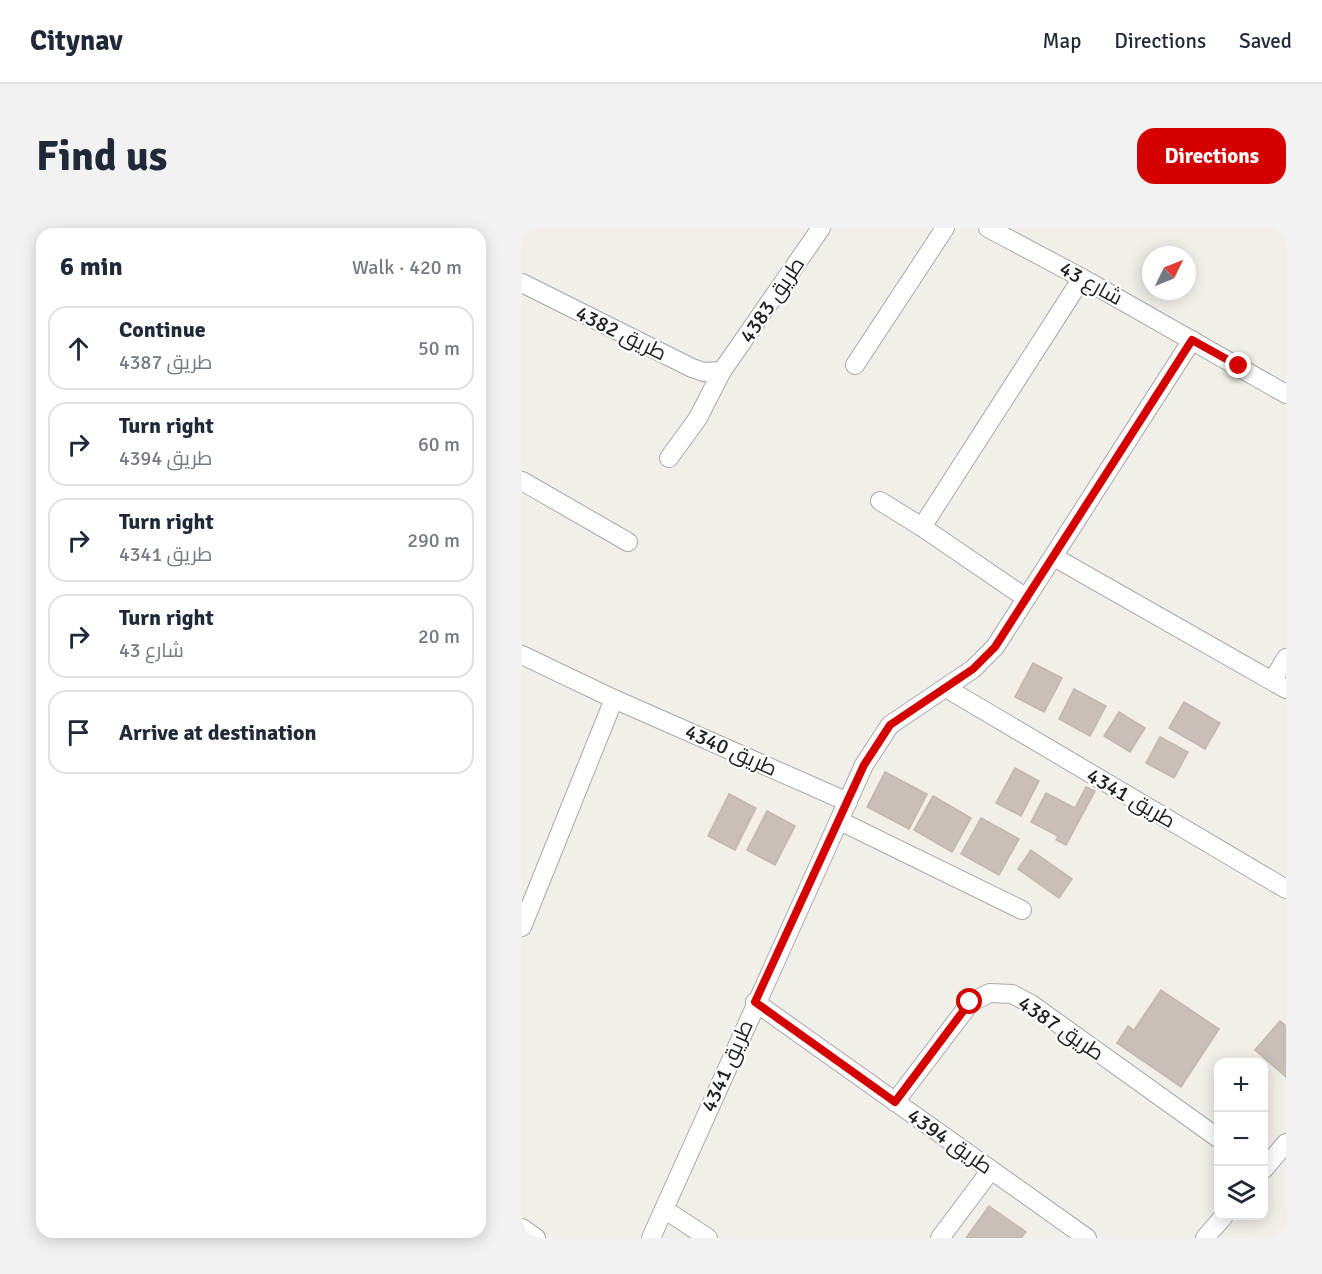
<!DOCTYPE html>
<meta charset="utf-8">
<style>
:root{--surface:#fff;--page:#f2f2f3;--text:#1f2937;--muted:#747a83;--line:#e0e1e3;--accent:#d40000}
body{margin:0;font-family:Signika,Cairo,sans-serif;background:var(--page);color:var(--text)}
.controls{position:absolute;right:18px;bottom:18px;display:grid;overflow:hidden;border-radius:12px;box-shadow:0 3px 15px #0003}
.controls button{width:54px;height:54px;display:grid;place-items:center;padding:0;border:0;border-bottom:2px solid var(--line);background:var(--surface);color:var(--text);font:30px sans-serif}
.compass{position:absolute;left:620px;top:18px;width:54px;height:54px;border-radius:50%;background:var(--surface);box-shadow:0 3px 15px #0003;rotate:47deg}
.stop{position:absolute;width:18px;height:18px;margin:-14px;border:4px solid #d40000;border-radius:50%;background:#fff}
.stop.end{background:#d40000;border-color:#fff;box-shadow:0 2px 6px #0008}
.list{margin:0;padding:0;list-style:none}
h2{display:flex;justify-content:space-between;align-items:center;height:78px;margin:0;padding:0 24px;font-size:26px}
h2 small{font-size:20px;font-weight:400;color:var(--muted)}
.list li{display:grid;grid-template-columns:39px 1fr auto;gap:18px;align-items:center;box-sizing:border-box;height:84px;margin:0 12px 12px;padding:0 12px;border:2px solid var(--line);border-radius:18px}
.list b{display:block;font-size:22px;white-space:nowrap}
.list p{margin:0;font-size:20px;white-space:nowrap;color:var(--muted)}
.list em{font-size:20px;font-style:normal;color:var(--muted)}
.icon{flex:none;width:33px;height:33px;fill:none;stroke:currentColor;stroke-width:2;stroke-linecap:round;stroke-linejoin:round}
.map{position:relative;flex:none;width:764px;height:1010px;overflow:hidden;border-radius:18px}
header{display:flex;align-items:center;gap:36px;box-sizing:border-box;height:84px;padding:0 30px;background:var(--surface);border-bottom:2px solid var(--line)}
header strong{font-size:28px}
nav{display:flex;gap:33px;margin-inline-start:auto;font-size:21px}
.intro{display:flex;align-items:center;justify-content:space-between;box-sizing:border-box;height:144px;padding:0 36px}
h1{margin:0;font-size:42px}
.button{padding:15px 27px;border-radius:18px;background:var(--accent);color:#fff;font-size:21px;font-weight:700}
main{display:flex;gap:36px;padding:0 36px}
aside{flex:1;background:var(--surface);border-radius:18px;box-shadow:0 3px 15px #0003}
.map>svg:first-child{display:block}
.building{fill:#c7bfb8;stroke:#c4b6ab;stroke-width:1.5}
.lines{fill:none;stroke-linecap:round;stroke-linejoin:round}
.minor-casing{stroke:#a9a9a9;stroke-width:20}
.minor{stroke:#fff;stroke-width:18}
.route{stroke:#d40000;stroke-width:8}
.labels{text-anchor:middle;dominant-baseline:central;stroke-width:4.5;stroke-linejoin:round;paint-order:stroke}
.street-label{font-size:21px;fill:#222;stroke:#fff}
</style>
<header>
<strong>Citynav</strong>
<nav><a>Map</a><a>Directions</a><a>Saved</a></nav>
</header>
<div class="intro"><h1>Find us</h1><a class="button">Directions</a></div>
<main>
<aside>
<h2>6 min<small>Walk · 420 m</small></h2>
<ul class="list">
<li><svg class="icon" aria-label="ahead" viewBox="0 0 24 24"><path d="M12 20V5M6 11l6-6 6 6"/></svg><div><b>Continue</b><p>طريق 4387</p></div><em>50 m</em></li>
<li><svg class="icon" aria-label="right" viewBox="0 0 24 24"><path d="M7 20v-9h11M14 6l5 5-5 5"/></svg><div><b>Turn right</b><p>طريق 4394</p></div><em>60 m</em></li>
<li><svg class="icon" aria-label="right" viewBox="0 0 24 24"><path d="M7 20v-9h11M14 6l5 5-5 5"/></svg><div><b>Turn right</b><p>طريق 4341</p></div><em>290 m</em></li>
<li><svg class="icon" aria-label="right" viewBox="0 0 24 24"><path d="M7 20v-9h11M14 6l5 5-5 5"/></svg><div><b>Turn right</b><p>شارع 43</p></div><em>20 m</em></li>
<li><svg class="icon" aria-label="arrive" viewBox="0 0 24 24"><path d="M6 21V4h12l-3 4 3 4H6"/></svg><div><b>Arrive at destination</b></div></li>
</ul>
</aside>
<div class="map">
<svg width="764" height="1010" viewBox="0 0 764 1010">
<rect width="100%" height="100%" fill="#f2efe9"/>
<g class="building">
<polygon points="511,435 540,450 522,484 493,469"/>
<polygon points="552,461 584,478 568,508 537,491"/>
<polygon points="662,474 698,495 683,521 647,500"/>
<polygon points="597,484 623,500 608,524 582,508"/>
<polygon points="638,509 666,524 652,550 624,535"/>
<polygon points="493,540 517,553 499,588 474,575"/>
<polygon points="363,544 405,566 387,601 345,579"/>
<polygon points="564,559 573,563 544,617 534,612 536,608 509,594 524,565 553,580"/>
<polygon points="207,566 234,580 213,622 186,608"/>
<polygon points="411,568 449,590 430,624 392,602"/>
<polygon points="245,583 273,598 253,637 225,622"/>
<polygon points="459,590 497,611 477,647 439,626"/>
<polygon points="509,622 550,651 537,670 496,641"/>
<polygon points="639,762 697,801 659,859 595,815 606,798 612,802"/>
<polygon points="758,793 764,798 764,849 733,822"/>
<polygon points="467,978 504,1004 499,1010 444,1010"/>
</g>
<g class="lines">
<defs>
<g id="minor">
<polyline points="466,0 560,50 764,166"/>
<polyline points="0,55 170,140 182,144 200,143"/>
<polyline points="333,137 423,0"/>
<polyline points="147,230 176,190 200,143 299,0"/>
<polyline points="0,253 106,314"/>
<polyline points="358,273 400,299 504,370"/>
<polyline points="400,299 560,50"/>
<polyline points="532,329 764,461"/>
<polyline points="0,427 92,471 326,574"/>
<polyline points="751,452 764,430"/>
<polyline points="424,460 764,661"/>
<polyline points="318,593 500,682"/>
<polyline points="0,699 92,471"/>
<polyline points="233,774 565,1010"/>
<polyline points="373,874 449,774 468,765 490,766 509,776 696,910"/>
<polyline points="742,941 764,915"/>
<polyline points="142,981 186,1010"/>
<polyline points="0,1000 14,1010"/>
<polyline points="129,1010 342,537 368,497 451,441 473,419 670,112"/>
<polyline points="418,1010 469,942"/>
<polyline points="683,1010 702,988"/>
</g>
</defs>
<use href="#minor" class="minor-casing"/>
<use href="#minor" class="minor"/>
</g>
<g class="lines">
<polyline class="route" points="448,774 373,874 233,774 342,537 368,497 451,441 473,419 670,112 717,138"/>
</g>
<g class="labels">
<g class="street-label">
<text transform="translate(569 55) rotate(29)">شارع 43</text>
<text transform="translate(250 72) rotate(-56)">طريق 4383</text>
<text transform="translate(99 105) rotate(26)">طريق 4382</text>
<text transform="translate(209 522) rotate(24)">طريق 4340</text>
<text transform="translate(609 570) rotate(30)">طريق 4341</text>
<text transform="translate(539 800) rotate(34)">طريق 4387</text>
<text transform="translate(205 838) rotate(-66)">طريق 4341</text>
<text transform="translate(428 913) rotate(35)">طريق 4394</text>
</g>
</g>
</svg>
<div class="controls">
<button>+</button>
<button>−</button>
<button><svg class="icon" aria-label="layers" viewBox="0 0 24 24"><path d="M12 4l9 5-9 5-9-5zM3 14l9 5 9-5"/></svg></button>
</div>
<svg class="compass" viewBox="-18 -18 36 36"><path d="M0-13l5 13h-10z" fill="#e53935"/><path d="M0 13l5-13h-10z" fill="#747a83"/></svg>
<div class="stop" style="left:448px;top:774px"></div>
<div class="stop end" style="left:717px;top:138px"></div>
</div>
</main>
